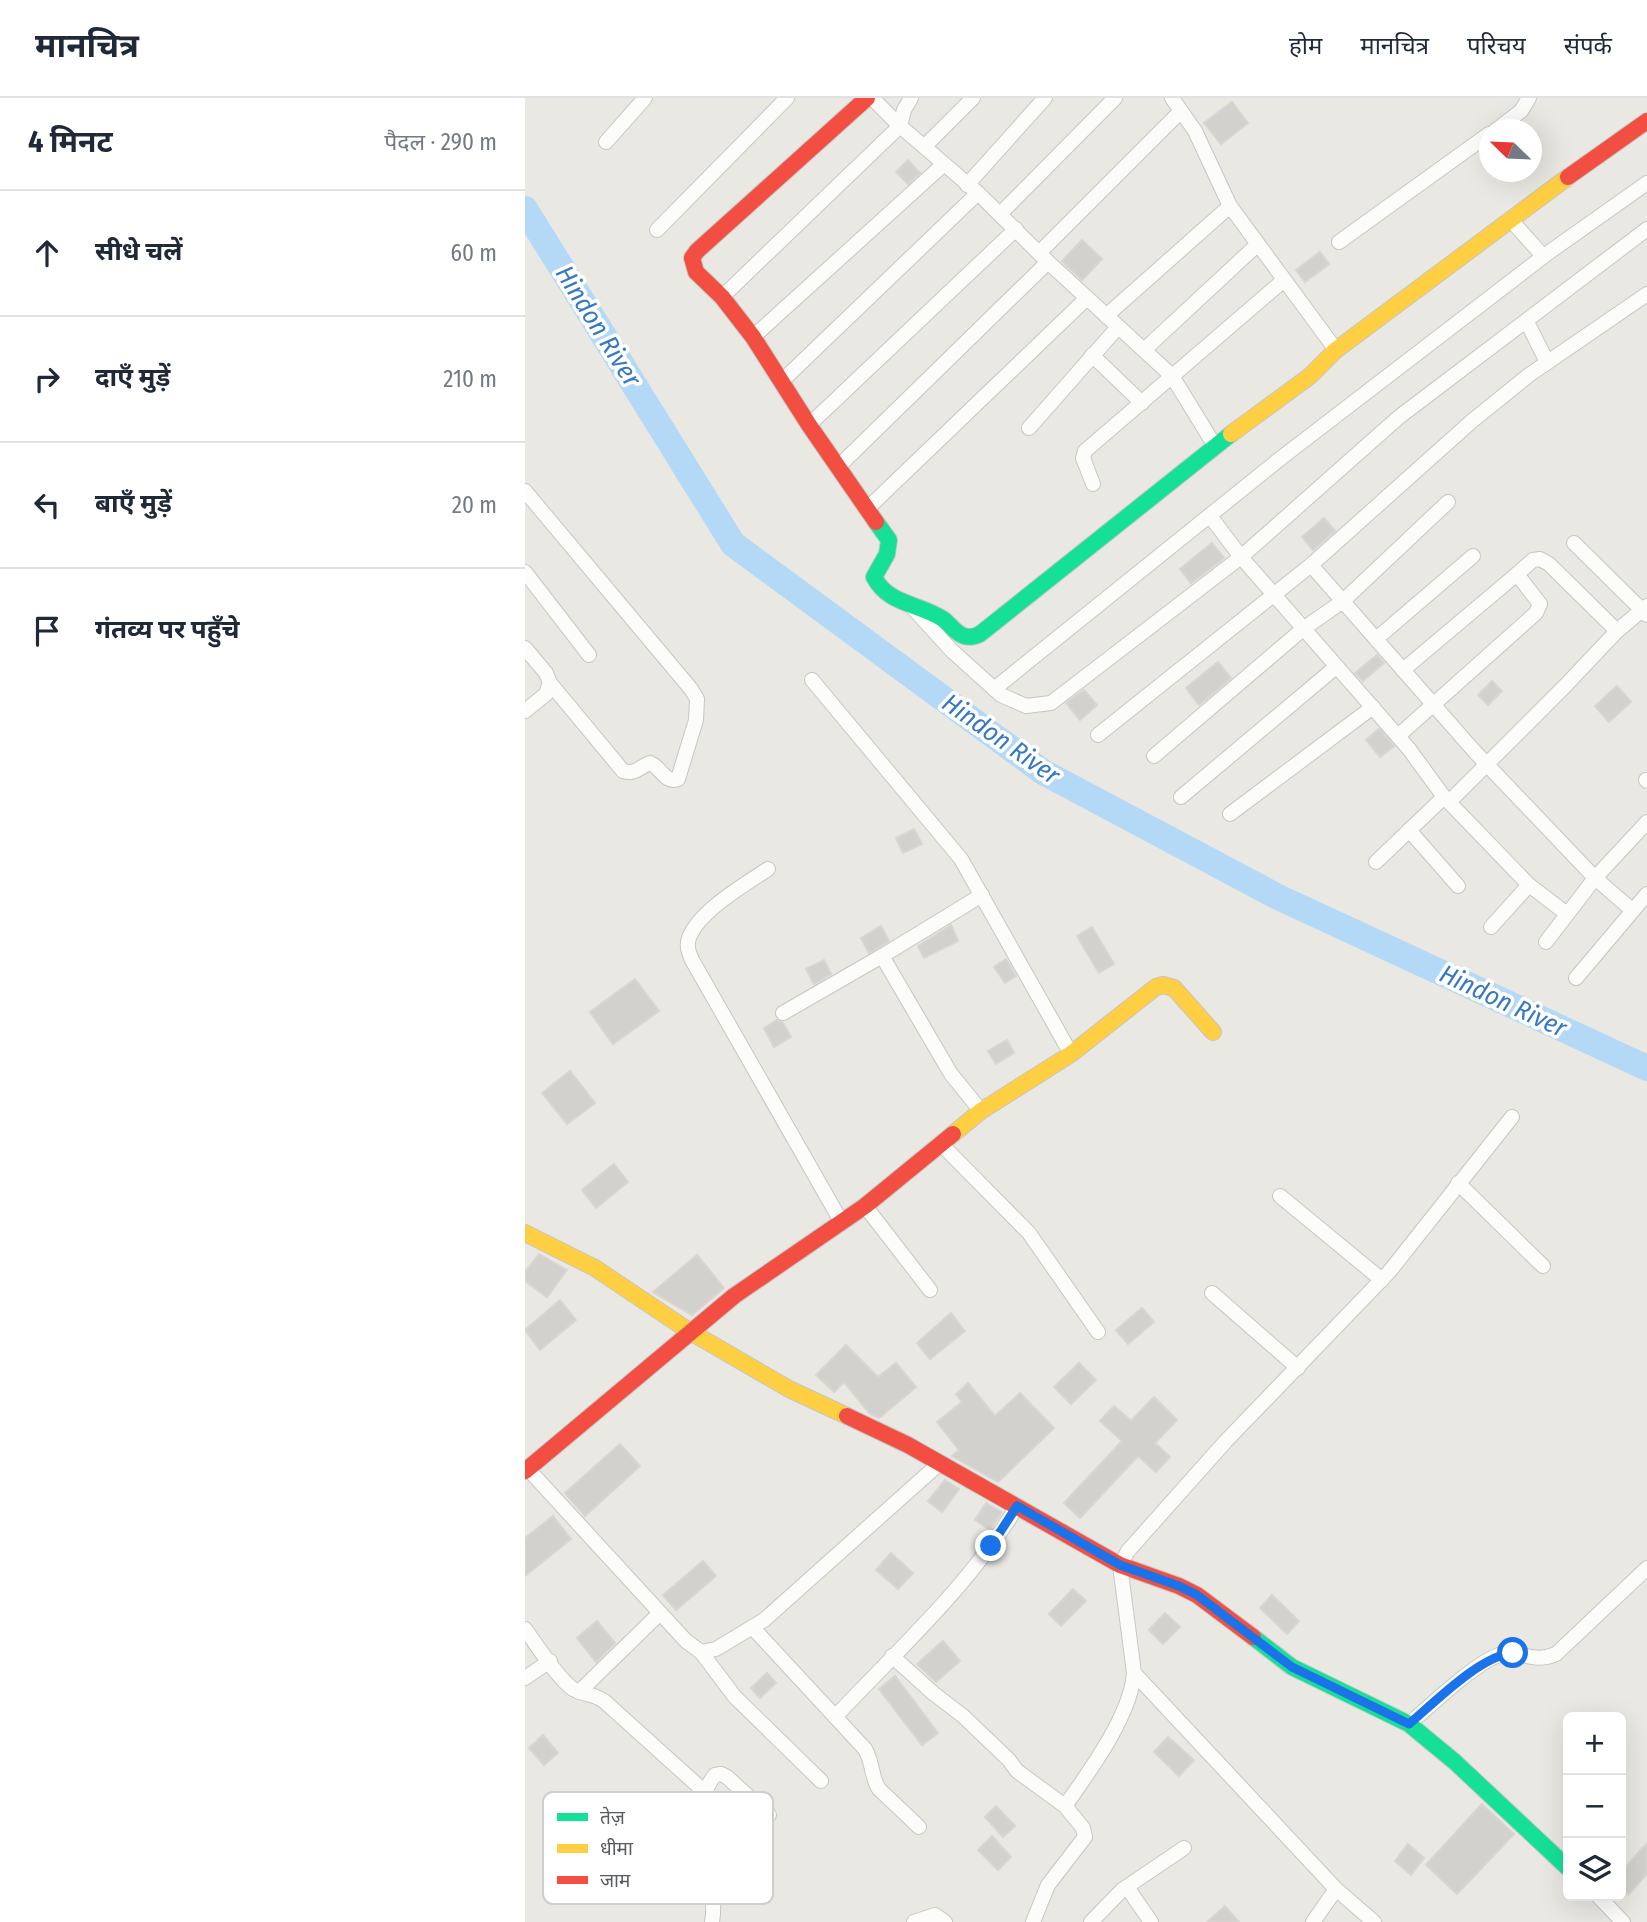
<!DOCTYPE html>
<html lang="hi">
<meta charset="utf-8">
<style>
:root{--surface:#fff;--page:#f6f6f7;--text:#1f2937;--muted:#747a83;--line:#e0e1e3}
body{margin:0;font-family:"Fira Sans Condensed","Noto Sans Devanagari",sans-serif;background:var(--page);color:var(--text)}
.controls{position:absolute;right:21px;bottom:21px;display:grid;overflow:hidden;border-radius:10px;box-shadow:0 7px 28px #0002}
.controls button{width:63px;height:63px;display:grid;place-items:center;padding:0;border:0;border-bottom:2px solid var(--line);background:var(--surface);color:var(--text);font:35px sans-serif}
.compass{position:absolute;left:954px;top:21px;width:63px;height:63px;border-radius:50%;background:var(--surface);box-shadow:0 7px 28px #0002;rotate:293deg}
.stop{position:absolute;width:21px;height:21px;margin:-16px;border:5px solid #1a73e8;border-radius:50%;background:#fff}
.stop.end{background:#1a73e8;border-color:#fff;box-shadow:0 2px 7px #0008}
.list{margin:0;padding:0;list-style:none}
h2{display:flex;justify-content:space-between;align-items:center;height:91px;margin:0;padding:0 28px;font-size:30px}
h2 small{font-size:23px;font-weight:400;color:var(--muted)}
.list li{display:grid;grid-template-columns:46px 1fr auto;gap:21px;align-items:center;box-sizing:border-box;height:126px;padding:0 28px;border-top:2px solid var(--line)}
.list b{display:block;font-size:26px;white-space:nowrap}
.list em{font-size:23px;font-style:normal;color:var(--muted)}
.icon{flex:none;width:38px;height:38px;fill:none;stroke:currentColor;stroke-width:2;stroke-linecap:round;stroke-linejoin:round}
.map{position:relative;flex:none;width:1122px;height:1824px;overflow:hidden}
header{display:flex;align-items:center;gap:42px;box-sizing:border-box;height:98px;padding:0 35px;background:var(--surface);border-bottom:2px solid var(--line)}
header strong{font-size:33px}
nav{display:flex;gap:38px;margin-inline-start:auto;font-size:24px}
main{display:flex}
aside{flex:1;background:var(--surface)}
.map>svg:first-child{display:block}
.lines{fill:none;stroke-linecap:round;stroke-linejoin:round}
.river{stroke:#b4d9f6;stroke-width:26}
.building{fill:#d2d1cd;stroke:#d9d6d1;stroke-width:2}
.street-casing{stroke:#c6c6c4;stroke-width:16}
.fast-casing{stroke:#c5c6c4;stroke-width:18}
.slow-casing{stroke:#c5c6c4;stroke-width:18}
.jam-casing{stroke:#c5c6c4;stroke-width:18}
.street{stroke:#fcfcfb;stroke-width:14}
.fast{stroke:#16e098;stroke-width:16}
.slow{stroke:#ffcf43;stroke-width:16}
.jam{stroke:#f24e42;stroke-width:16}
.route{stroke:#1a73e8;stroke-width:9}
.labels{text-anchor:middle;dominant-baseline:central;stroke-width:7;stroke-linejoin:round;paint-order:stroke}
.water-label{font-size:26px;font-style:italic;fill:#3779c0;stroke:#fff}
.key{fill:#fff;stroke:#cdced0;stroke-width:2}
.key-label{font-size:19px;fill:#585c61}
</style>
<header>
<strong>मानचित्र</strong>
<nav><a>होम</a><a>मानचित्र</a><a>परिचय</a><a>संपर्क</a></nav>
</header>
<main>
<aside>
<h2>4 मिनट<small>पैदल · 290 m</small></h2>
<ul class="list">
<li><svg class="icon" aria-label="ahead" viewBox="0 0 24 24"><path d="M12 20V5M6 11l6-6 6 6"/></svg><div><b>सीधे चलें</b></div><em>60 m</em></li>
<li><svg class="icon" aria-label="right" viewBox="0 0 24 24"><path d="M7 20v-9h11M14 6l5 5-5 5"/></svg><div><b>दाएँ मुड़ें</b></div><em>210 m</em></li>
<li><svg class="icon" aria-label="left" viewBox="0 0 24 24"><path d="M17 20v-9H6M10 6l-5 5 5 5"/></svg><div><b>बाएँ मुड़ें</b></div><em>20 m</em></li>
<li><svg class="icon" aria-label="arrive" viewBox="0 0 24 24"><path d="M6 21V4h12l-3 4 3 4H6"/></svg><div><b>गंतव्य पर पहुँचे</b></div></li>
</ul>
</aside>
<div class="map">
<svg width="1122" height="1824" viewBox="0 0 1122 1824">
<rect width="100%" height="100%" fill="#eae8e2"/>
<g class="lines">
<polyline class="river" points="0,111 208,446 518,674 753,799 1122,970"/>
</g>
<g class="building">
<polygon points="707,4 723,25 696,46 679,25"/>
<polygon points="383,62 395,75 383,86 371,74"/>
<polygon points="557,142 577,161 557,182 537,163"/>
<polygon points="795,154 804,166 780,184 771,172"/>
<polygon points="799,420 810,433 788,452 777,439"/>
<polygon points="687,445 699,460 666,485 655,471"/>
<polygon points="852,557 859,565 838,583 830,575"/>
<polygon points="693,564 706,580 674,607 661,590"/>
<polygon points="967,583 977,593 963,607 953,597"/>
<polygon points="1092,588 1106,604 1084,624 1070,608"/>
<polygon points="559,592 572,607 555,622 541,605"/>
<polygon points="854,631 869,648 855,659 841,642"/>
<polygon points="389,731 397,746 378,755 371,740"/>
<polygon points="426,827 433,843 399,860 393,848"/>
<polygon points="356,828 364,843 344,855 336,840"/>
<polygon points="567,829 589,866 574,875 552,838"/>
<polygon points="481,861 491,878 480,885 469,869"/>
<polygon points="299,862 306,876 289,886 281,871"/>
<polygon points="110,881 134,913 88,946 65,914"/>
<polygon points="252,922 258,925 266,939 249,949 239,930"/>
<polygon points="482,942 489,955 471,966 463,953"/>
<polygon points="45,973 70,1005 42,1026 17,995"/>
<polygon points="89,1066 103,1084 71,1110 57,1092"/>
<polygon points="14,1156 42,1172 22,1199 0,1183 0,1174"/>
<polygon points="172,1157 199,1190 167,1217 128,1194"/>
<polygon points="35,1202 51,1222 15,1252 0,1232"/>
<polygon points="617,1210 629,1224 603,1246 591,1232"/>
<polygon points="426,1215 440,1233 405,1261 392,1245"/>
<polygon points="321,1247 353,1279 371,1265 391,1289 354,1320 345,1316 319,1284 309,1294 291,1277"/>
<polygon points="554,1265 571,1282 546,1306 529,1289"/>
<polygon points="443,1285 470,1318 495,1295 529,1330 473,1384 427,1358 434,1352 412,1324 437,1304 431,1296"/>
<polygon points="629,1299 652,1322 630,1345 645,1359 631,1374 613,1358 555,1420 539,1405 597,1343 575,1323 589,1308 606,1323"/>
<polygon points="95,1346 115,1368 60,1418 40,1395"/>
<polygon points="420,1382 434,1391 417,1414 403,1403"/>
<polygon points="461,1405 477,1414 465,1432 450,1422"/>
<polygon points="28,1418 46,1441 0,1478 0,1440"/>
<polygon points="366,1455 388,1475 373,1491 351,1472"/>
<polygon points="178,1463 191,1478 151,1512 138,1497"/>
<polygon points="548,1491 561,1503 536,1528 524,1516"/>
<polygon points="747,1497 774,1523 762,1536 735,1510"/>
<polygon points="640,1515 655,1529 638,1546 624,1532"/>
<polygon points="72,1523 90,1545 71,1564 52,1540"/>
<polygon points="418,1543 435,1563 411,1584 392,1566"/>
<polygon points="242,1575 251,1585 235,1600 226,1590"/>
<polygon points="370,1578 413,1635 397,1647 354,1591"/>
<polygon points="18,1637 33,1655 19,1667 4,1650"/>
<polygon points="643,1639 669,1662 654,1678 629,1654"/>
<polygon points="957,1706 989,1736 932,1796 901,1767"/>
<polygon points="471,1708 490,1728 478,1739 460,1719"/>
<polygon points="467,1738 486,1759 473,1772 453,1752"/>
<polygon points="1122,1745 1122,1776 1103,1797 1096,1790 1096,1774"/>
<polygon points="883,1746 899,1760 886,1777 870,1763"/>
<polygon points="700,1808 714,1824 682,1824"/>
</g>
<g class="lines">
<defs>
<g id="street">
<polyline points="347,0 375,28 453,95 523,164 647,278 690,348"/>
<polyline points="647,0 670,33 705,108 811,252"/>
<polyline points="971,32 996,13 1004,0"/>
<polyline points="81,44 120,0"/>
<polyline points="400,48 448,0"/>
<polyline points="442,87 520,0"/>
<polyline points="475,116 590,0"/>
<polyline points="985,121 1018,158"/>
<polyline points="132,132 262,0"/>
<polyline points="814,144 964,36"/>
<polyline points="514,155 656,13"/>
<polyline points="197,199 375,28 379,12 386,0"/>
<polyline points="581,218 705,108"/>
<polyline points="1002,224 1022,264"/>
<polyline points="228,239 419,66"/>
<polyline points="619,252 733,146"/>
<polyline points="567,257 617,305"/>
<polyline points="257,283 453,95"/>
<polyline points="284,327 491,131"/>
<polyline points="504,330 593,229"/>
<polyline points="313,369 523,164"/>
<polyline points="568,386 558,360 560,353 759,182"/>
<path d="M0 393 166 591 172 601 171 622 153 681C140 686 136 669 125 665 114 669 111 677 98 673L25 585"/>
<polyline points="343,410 562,200"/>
<polyline points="685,418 716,459 884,651 919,699 1004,787 1042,816"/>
<polyline points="1049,445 1122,517"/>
<polyline points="786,467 950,654 1070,780 1107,812"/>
<polyline points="0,474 64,557"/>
<polyline points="992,476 1008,462 1015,461 1024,466 1092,533"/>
<polyline points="387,509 426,552 476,597 501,608 526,605 716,459 874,319 1122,131"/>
<polyline points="851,541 948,458"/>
<polyline points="0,550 21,575 25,585 21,596 0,613"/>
<polyline points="287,582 436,761 546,956"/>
<polyline points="469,591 756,360 1023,155 1122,85"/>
<polyline points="573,637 786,467 947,323 1004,277 1122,196"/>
<polyline points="873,638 1011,515 1015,506 992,476 878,572"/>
<polyline points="629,658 778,531 818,503 923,404"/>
<polyline points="1121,682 1122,683"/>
<polyline points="656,699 811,569"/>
<polyline points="924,704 1041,587 1092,533 1122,508"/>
<polyline points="705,716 848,609"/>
<polyline points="884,732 933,788"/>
<polyline points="851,764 919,699"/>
<path d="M243 771C219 787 174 813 164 840 161 848 164 855 167 862L317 1125"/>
<polyline points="966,829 1004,787"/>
<polyline points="1021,844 1070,780 1122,724"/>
<polyline points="357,858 426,976 456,1013"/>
<polyline points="1051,880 1122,796"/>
<polyline points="258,915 357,858 457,797"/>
<polyline points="417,1047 504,1135 573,1234"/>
<polyline points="933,1085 1018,1168"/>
<polyline points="755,1098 857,1182"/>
<polyline points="340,1108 405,1192"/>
<polyline points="687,1195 773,1270"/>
<polyline points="3,1371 161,1543 176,1554 191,1551 239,1522 415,1365"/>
<path d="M228 1530 340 1651C348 1664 346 1679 354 1691L394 1729"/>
<path d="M0 1531C11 1546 34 1582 48 1591 58 1597 70 1596 79 1603L181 1695"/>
<polyline points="176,1554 210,1599 296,1683"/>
<polyline points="367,1558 408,1595 438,1618 484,1662 492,1673 540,1708 558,1730 560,1739 523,1787 508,1824"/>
<polyline points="609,1575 811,1791 849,1824"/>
<polyline points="0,1580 25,1563"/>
<polyline points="54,1594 135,1515"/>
<path d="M310 1619C371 1554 447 1485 492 1408"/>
<path d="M884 1626C905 1608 950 1565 974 1557 994 1549 1006 1567 1031 1556L1122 1470"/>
<path d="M540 1708C564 1674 606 1617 609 1575L595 1467 603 1453 700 1344 864 1174 987 1019"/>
<polyline points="602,1789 626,1824"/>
<polyline points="1073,1798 1098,1824"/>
<path d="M187 1824C195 1782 160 1711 190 1677L196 1676 202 1679 244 1717"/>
<polyline points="389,1824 410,1817 420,1824"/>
<polyline points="566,1824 597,1792 659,1750"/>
<polyline points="788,1824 811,1791"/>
</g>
<g id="fast">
<path d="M351 424 364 442 362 456 349 479C363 507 394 505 418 521 425 526 430 535 439 538 445 540 449 539 455 536L706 336"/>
<polyline points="728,1539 767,1569 884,1626 930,1664 1043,1770"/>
</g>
<g id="slow">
<polyline points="706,336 785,278 811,252 1043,79"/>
<polyline points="428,1036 456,1013 546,956 631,889 638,887 649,890 688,934"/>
<polyline points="0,1135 70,1170 164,1233 264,1291 322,1318"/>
</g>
<g id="jam">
<polyline points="342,0 172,153 167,160 171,174 197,199 228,239 284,327 351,424"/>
<polyline points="1043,79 1122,23"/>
<polyline points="322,1318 383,1347 595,1467 654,1488 672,1497 728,1539"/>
<polyline points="0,1373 209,1198 340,1108 428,1036"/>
</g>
</defs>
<use href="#street" class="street-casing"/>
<use href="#fast" class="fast-casing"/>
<use href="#slow" class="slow-casing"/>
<use href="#jam" class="jam-casing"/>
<use href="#street" class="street"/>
<use href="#fast" class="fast"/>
<use href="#slow" class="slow"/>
<use href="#jam" class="jam"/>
</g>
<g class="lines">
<path class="route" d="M466 1448 492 1408 595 1467 654 1488 672 1497 767 1569 884 1626C909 1605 956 1557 988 1555"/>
</g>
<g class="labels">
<g class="water-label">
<text transform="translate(73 228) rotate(58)">Hindon River</text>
<text transform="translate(476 641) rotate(35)">Hindon River</text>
<text transform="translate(978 903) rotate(25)">Hindon River</text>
</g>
</g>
<rect x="18" y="1694" width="230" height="112" rx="10" class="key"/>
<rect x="32" y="1715" width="31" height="8" fill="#16e098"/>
<rect x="32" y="1746" width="31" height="9" fill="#ffcf43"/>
<rect x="32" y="1778" width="31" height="8" fill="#f24e42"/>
<g class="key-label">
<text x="75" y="1726">तेज़</text>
<text x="75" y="1757">धीमा</text>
<text x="75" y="1789">जाम</text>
</g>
</svg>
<div class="controls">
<button>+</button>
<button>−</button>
<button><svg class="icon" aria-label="layers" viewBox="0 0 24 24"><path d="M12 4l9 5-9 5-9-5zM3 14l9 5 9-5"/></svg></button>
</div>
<svg class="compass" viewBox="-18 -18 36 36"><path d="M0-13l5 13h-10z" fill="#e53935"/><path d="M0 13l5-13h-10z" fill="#747a83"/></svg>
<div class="stop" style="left:988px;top:1555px"></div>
<div class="stop end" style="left:466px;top:1448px"></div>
</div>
</main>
